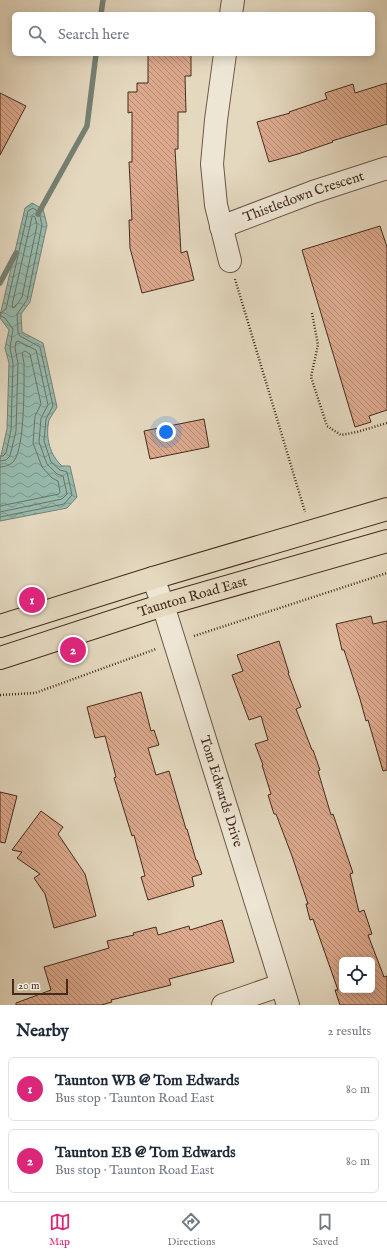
<!DOCTYPE html>
<meta charset="utf-8">
<style>
:root{--surface:#fff;--page:#f6f6f7;--text:#1f2937;--muted:#747a83;--line:#e0e1e3;--accent:#db2777}
body{margin:0;font-family:"IM FELL English",serif;background:var(--page);color:var(--text)}
.controls{position:absolute;right:12px;bottom:12px;display:grid;overflow:hidden;border-radius:6px;box-shadow:0 2px 10px #0003}
.controls button{width:36px;height:36px;display:grid;place-items:center;padding:0;border:0;border-bottom:1px solid var(--line);background:var(--surface);color:var(--text);font:20px sans-serif}
.scale{position:absolute;left:12px;bottom:10px;width:56px;box-sizing:border-box;padding-left:4px;border:2px solid #462b1d;border-top:0;font-size:11px;line-height:14px;white-space:nowrap;color:#462b1d;-webkit-text-stroke:3px #ede6d5;paint-order:stroke}
.you{position:absolute;left:166px;top:432px;width:14px;height:14px;margin:-10px;border:3px solid #fff;border-radius:50%;background:#1a73e8;box-shadow:0 0 0 6px #1a73e833}
.badge{display:grid;place-items:center;width:26px;height:26px;border-radius:50%;background:var(--accent);color:#fff;font-size:13px;font-weight:700}
.pin{position:absolute;translate:-50% -50%;border:2px solid #fff;box-shadow:0 1px 4px #0006}
.list{margin:0;padding:0;list-style:none}
h2{display:flex;justify-content:space-between;align-items:center;height:52px;margin:0;padding:0 16px;font-size:17px}
h2 small{font-size:13px;font-weight:400;color:var(--muted)}
.list li{display:grid;grid-template-columns:26px 1fr auto;gap:12px;align-items:center;box-sizing:border-box;height:64px;margin:0 8px 8px;padding:0 8px;border:1px solid var(--line);border-radius:6px}
.list b{display:block;font-size:15px;white-space:nowrap}
.list p{margin:0;font-size:13px;white-space:nowrap;color:var(--muted)}
.list em{font-size:13px;font-style:normal;color:var(--muted)}
.icon{flex:none;width:22px;height:22px;fill:none;stroke:currentColor;stroke-width:2;stroke-linecap:round;stroke-linejoin:round}
.map{position:relative;flex:none;width:387px;height:1005px;overflow:hidden}
.search{position:absolute;background:var(--surface);box-shadow:0 2px 10px #0003;left:12px;right:12px;top:12px;height:44px;display:flex;align-items:center;gap:10px;box-sizing:border-box;padding:0 14px;border-radius:6px;color:var(--muted);font-size:15px}
.sheet{height:196px;background:var(--surface)}
nav{display:flex;justify-content:space-around;align-items:center;box-sizing:border-box;height:56px;border-top:1px solid var(--line);background:var(--surface);font-size:11px;color:var(--muted)}
nav a{display:grid;justify-items:center;gap:2px}
nav .on{color:var(--accent)}
.map>svg:first-child{display:block}
.water{fill:url(#water-waves);stroke:#768173}
.lines{fill:none;stroke-linecap:round;stroke-linejoin:round}
.shore{stroke:#6e7265;stroke-width:1}
.stream{stroke:#768173;stroke-width:5.5}
.building{fill:url(#building-back-hatch);stroke:#462b1d;fill-rule:evenodd}
.minor-casing{stroke:#6e5646;stroke-width:24}
.major-casing{stroke:#462b1d;stroke-width:24}
.path{stroke:#462b1d;stroke-width:2.5;stroke-dasharray:1 2;stroke-linecap:butt}
.minor{stroke:#ede6d5;stroke-width:22}
.major{stroke:#e4d8bf;stroke-width:22}
.labels{text-anchor:middle;dominant-baseline:central;stroke-width:3.5;stroke-linejoin:round;paint-order:stroke}
.street-label{font-size:14px;fill:#462b1d;stroke:#ede6d5}
</style>
<div class="map">
<svg width="387" height="1005" viewBox="0 0 387 1005">
<defs>
<pattern id="water-waves" width="16" height="10" patternUnits="userSpaceOnUse"><rect width="16" height="10" fill="#96baad"/><path d="M0 5q4-4 8 0t8 0" fill="none" stroke="#7c978c"/></pattern>
<pattern id="building-back-hatch" width="6" height="6" patternUnits="userSpaceOnUse"><rect width="6" height="6" fill="#dca98d"/><path d="M-1 5l2 2M0 0l6 6M5-1l2 2" fill="none" stroke="#b48a73"/></pattern>
</defs>
<rect width="100%" height="100%" fill="#e4d8bf"/>
<filter id="stains"><feTurbulence type="fractalNoise" baseFrequency=".005" numOctaves="4"/><feColorMatrix values="0 0 0 0 .2 0 0 0 0 .09 0 0 0 0 .02 0 0 0 .5 -.17"/></filter>
<radialGradient id="worn" r=".72"><stop offset=".6" stop-color="#630" stop-opacity="0"/><stop offset="1" stop-color="#630" stop-opacity=".3"/></radialGradient>
<path class="water" d="M32 203 43 209 47 225 30 302 21 314 22 332 43 343 57 407C55 411 51 416 49 420 45 438 50 455 62 466H70L77 497 67 508 0 521V460L7 429 9 363 5 348 9 330 0 318V316L25 208Z"/>
<g class="lines">
<g class="shore">
<polygon points="33,216 35,217 37,225 22,297 15,307 13,308 12,305 32,217"/>
<polyline points="0,312 1,313 6,309 28,211 33,208 39,212 42,225 27,300 17,314 18,332 20,336 40,347 53,406 46,419 44,441 51,462 60,470 67,472 72,495 64,504 0,517"/>
<polyline points="0,316 1,316 5,318 13,329 10,348 13,363 11,430 6,453 3,456 0,456"/>
<polyline points="0,461 6,460 10,456 16,431 18,363 15,348 16,342 18,341 36,350 48,405 41,418 39,442 47,464 57,474 63,476 67,494 62,499 0,512"/>
<path d="M0 467C5 467 10 465 14 461 25 446 24 384 24 363L22 353 25 351 30 354 41 404 35 416 33 443 42 467 52 478 58 481 60 492 59 494 0 506"/>
</g>
<g class="stream">
<polyline points="101,14 103,0"/>
<polyline points="38,214 87,126 96,54"/>
<polyline points="0,283 16,253"/>
</g>
</g>
<g class="building">
<polygon points="148,54 191,54 191,76 185,76 186,112 178,112 178,149 175,149 181,253 187,251 194,280 142,293 130,248 129,220 132,220 129,162 132,162 132,112 128,113 128,92 137,92 137,83 148,83"/>
<polygon points="387,83 387,124 332,141 333,142 298,154 269,162 257,122 290,113 289,112 327,99 325,93 353,84 355,93"/>
<polygon points="0,93 26,106 0,155"/>
<polygon points="380,226 387,247 387,410 369,416 371,422 355,427 302,250"/>
<polygon points="204,419 209,447 150,459 144,431"/>
<polygon points="371,616 373,624 387,621 387,770 383,771 368,720 366,721 360,699 344,650 342,650 336,624"/>
<path d="M279 641 289 673H288L301 707 296 709 312 750H313L320 770 318 771 331 815 333 814 353 873 350 874 359 912 364 910 372 934 368 935 384 977 387 976V1005H340L335 990H338L313 919 310 920 306 904H308L292 856 276 814H274L268 795 271 794 262 765H263L255 744 268 740 261 716 249 720 232 675 243 671 237 655ZM342 960H372V990H342Z"/>
<polygon points="141,692 151,731 154,730 159,745 148,748 156,775 169,771 186,829 187,829 196,860 197,860 202,874 192,877 194,886 148,900 141,877 145,876 134,835 132,836 114,778 116,777 105,736 95,738 87,707"/>
<polygon points="0,792 17,796 5,843 0,842"/>
<polygon points="41,811 63,827 58,834 85,874 96,916 54,928 45,894 34,878 40,874 17,858 22,852 12,850"/>
<polygon points="222,920 234,962 169,979 171,985 111,1000 112,1002 101,1005 16,1005 16,1003 51,990 44,967 109,948 107,941 134,935 133,933 156,927 158,935 189,926 190,930"/>
</g>
<g class="lines">
<defs>
<g id="minor">
<polyline points="231,14 233,0"/>
<polyline points="225,54 216,120 212,164 216,205 230,261"/>
<path id="s1" d="M221 227 313 192 387 168"/>
<path id="s2" d="M153 578 163 605 288 1005"/>
<polyline points="223,1005 281,985"/>
</g>
<g id="major">
<polyline points="0,626 153,578 387,509"/>
<path id="s3" d="M0 658 163 605 387 541"/>
</g>
</defs>
<use href="#minor" class="minor-casing"/>
<use href="#major" class="major-casing"/>
<g class="path">
<polyline points="235,279 305,512"/>
<polyline points="312,313 318,345 311,377 327,426 341,435 357,432 387,423"/>
<polyline points="194,636 387,573"/>
<polyline points="0,695 35,693 156,649"/>
</g>
<use href="#minor" class="minor"/>
<use href="#major" class="major"/>
</g>
<g class="labels">
<g class="street-label">
<text stroke="none"><textPath href="#s1" startOffset="88">Thistledown Crescent</textPath></text>
<text stroke="none"><textPath href="#s3" startOffset="202">Taunton Road East</textPath></text>
<text stroke="none"><textPath href="#s2" startOffset="224">Tom Edwards Drive</textPath></text>
</g>
</g>
<rect width="100%" height="100%" filter="url(#stains)"/>
<rect width="100%" height="100%" fill="url(#worn)"/>
</svg>
<div class="controls">
<button><svg class="icon" aria-label="locate" viewBox="0 0 24 24"><circle cx="12" cy="12" r="6"/><path d="M12 2v4M12 18v4M2 12h4M18 12h4"/></svg></button>
</div>
<div class="scale">20 m</div>
<div class="you"></div>
<div class="pin badge" style="left:32px;top:600px">1</div>
<div class="pin badge" style="left:73px;top:650px">2</div>
<div class="search"><svg class="icon" aria-label="search" viewBox="0 0 24 24"><circle cx="10" cy="10" r="6"/><path d="M15 15l6 6"/></svg>Search here</div>
</div>
<section class="sheet">
<h2>Nearby<small>2 results</small></h2>
<ul class="list">
<li><span class="badge">1</span><div><b>Taunton WB @ Tom Edwards</b><p>Bus stop · Taunton Road East</p></div><em>80 m</em></li>
<li><span class="badge">2</span><div><b>Taunton EB @ Tom Edwards</b><p>Bus stop · Taunton Road East</p></div><em>80 m</em></li>
</ul>
</section>
<nav>
<a class="on"><svg class="icon" aria-label="map" viewBox="0 0 24 24"><path d="M3 6l6-2 6 2 6-2v14l-6 2-6-2-6 2zM9 4v14M15 6v14"/></svg>Map</a>
<a><svg class="icon" aria-label="directions" viewBox="0 0 24 24"><path d="M12 3l9 9-9 9-9-9zM9 14v-3h6M13 9l2 2-2 2"/></svg>Directions</a>
<a><svg class="icon" aria-label="saved" viewBox="0 0 24 24"><path d="M7 4h10v16l-5-4-5 4z"/></svg>Saved</a>
</nav>
